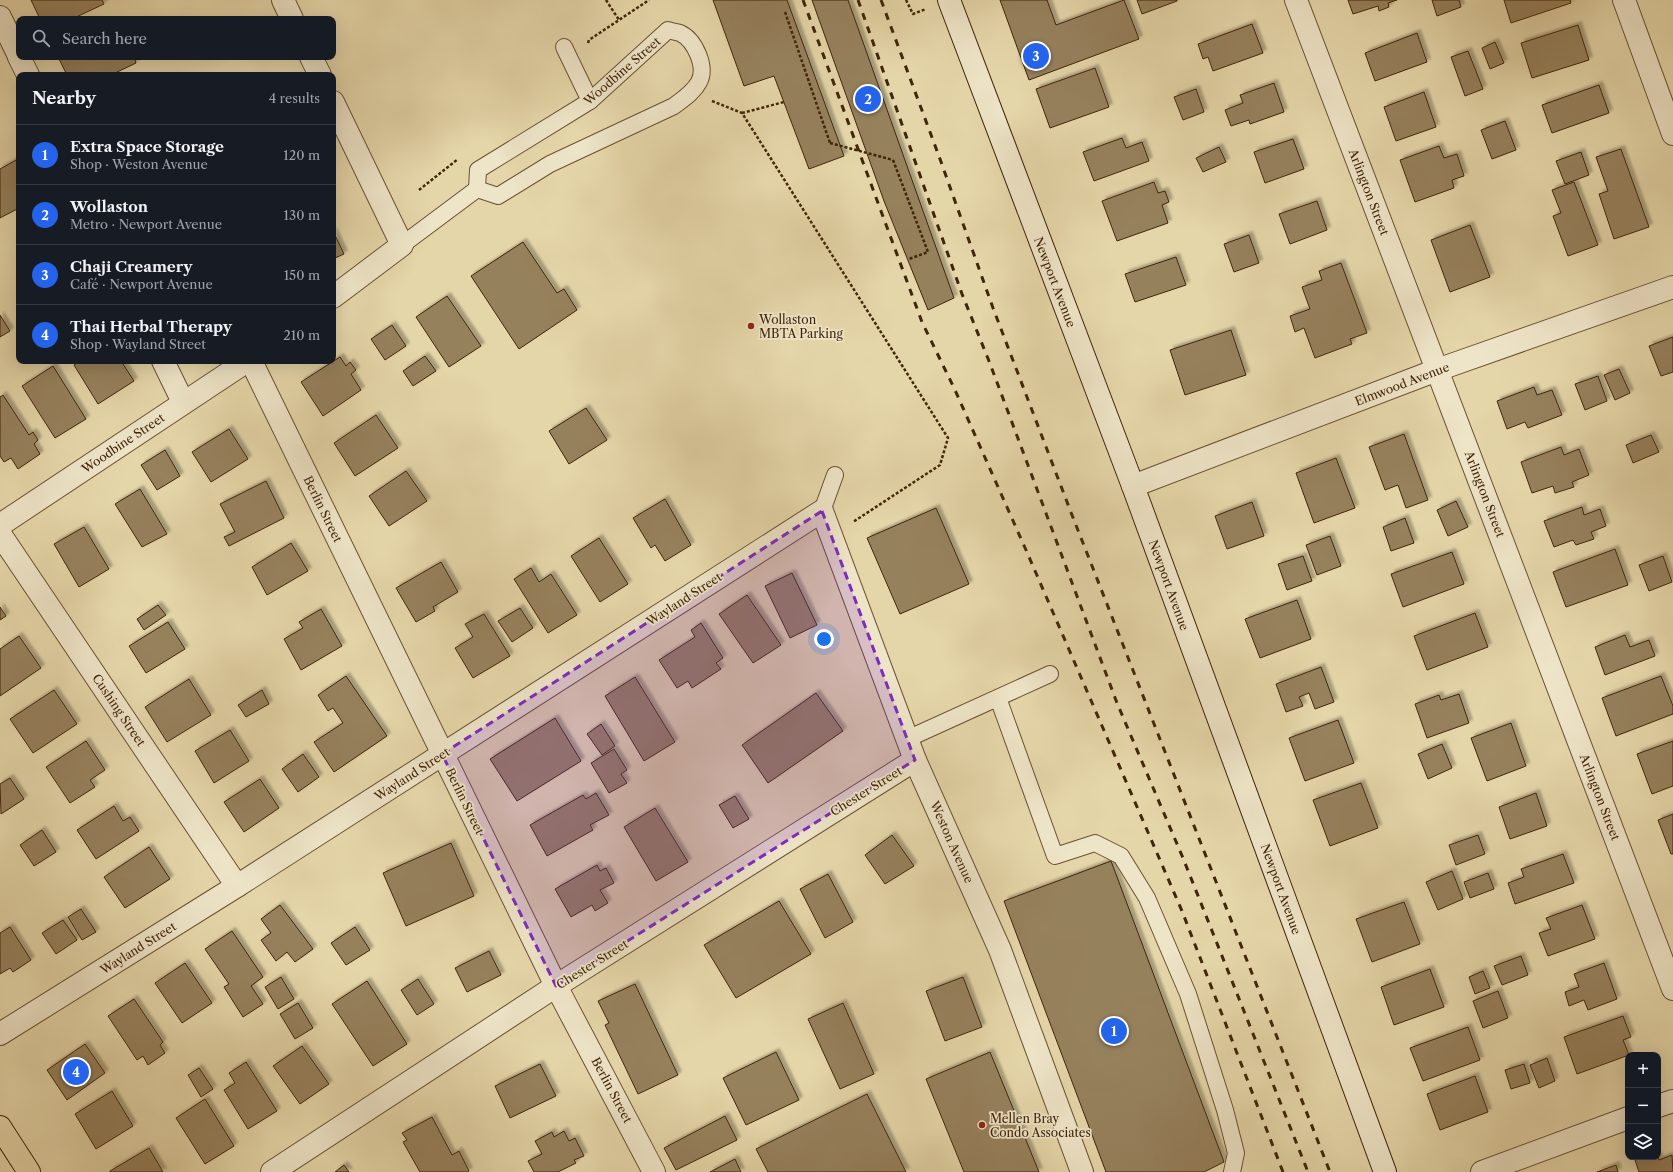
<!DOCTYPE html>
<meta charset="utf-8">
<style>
:root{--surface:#171b24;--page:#20242c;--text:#f1f3f6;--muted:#9ea1a6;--line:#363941;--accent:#2563eb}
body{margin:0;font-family:"Libre Caslon Text",serif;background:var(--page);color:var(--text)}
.controls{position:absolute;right:12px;bottom:12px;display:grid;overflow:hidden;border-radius:8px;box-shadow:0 4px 16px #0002}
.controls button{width:36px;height:36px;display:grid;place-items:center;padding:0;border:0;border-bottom:1px solid var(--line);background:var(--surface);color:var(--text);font:20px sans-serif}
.you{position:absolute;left:824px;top:639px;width:14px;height:14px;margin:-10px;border:3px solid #fff;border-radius:50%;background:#1a73e8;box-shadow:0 0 0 6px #1a73e833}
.badge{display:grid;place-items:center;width:26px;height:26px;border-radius:50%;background:var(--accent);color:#fff;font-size:13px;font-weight:700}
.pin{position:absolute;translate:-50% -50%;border:2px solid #fff;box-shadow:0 1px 4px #0006}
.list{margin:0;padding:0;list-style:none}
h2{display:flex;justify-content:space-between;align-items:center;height:52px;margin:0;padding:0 16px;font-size:17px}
h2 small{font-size:13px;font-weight:400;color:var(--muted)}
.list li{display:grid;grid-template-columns:26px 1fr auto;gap:12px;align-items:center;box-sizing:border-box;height:60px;padding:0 16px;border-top:1px solid var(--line)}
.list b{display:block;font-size:15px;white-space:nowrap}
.list p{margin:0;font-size:13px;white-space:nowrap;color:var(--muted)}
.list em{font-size:13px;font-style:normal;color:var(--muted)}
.icon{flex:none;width:22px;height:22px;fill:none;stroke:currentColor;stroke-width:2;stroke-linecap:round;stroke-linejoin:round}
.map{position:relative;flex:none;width:1673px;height:1172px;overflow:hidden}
.search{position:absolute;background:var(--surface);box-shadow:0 4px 16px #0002;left:16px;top:16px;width:320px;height:44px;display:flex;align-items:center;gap:10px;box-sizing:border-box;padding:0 14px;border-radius:8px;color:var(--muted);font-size:15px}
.panel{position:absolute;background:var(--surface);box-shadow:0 4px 16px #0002;left:16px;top:72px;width:320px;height:292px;border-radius:8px}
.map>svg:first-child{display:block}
.building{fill:#96815d;stroke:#41250a;filter:url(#shadow)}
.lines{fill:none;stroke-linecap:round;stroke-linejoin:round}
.service-casing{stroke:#6a5132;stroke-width:18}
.minor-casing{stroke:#6a5132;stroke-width:24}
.secondary-casing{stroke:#41250a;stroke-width:24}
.primary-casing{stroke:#41250a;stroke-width:24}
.path{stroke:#41250a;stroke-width:2.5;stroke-dasharray:3 2;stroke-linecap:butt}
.service{stroke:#eee4c7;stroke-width:16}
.minor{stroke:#eee4c7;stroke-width:22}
.secondary{stroke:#eee4c7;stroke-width:22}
.primary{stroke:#e5d6a9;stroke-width:22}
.rail{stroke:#41250a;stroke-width:3;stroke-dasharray:7 7;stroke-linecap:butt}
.path-bridge{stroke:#41250a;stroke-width:2.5;stroke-dasharray:3 2;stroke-linecap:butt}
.marked{fill:#7b2cbf;fill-opacity:0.2;stroke:#7b2cbf;stroke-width:3;stroke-dasharray:8 5;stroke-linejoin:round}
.poi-dot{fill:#8f2418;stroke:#eee4c7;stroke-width:1.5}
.labels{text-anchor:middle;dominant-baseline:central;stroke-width:3.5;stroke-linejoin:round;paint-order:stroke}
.street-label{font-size:12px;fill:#41250a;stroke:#eee4c7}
.poi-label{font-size:12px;fill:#41250a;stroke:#eee4c7;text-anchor:start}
</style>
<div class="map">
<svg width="1673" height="1172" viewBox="0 0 1673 1172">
<defs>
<filter id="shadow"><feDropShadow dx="3.5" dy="-3.5" stdDeviation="1" flood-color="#0004"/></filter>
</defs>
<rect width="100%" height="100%" fill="#e5d6a9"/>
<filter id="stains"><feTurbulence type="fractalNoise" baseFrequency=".005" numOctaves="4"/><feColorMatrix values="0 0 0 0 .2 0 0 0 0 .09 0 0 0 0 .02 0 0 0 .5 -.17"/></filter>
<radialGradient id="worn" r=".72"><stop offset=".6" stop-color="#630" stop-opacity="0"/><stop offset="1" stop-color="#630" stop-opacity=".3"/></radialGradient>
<g class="building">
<polygon points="31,0 102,0 104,4 72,19 40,19"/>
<polygon points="713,0 787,0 844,156 809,169 774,76 744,86"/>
<polygon points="812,0 848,0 954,298 928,310 884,201"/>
<polygon points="1000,0 1047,0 1056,25 1124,0 1139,39 1029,80"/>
<polygon points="1137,0 1177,0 1177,1 1142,14"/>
<polygon points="1348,0 1397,0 1388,3 1389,7 1379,11 1378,6 1353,14"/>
<polygon points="1432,0 1459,0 1461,7 1437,16"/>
<polygon points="1504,0 1570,0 1571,3 1511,23"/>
<polygon points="1252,24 1263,53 1213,71 1208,57 1203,59 1198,44"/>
<polygon points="1578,25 1589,60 1532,78 1521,43"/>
<polygon points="1417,33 1427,62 1375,81 1365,53"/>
<polygon points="1495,42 1504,63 1490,69 1482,48"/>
<polygon points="1468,51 1483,89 1465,96 1451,57"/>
<polygon points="58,57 134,57 136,63 111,75 67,75"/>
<polygon points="1095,68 1109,107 1050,128 1036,89"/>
<polygon points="1274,83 1284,112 1250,124 1249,120 1231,126 1225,110 1243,103 1240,95"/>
<polygon points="1599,85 1609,113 1552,133 1542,105"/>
<polygon points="1196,89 1204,112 1183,120 1174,97"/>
<polygon points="1424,92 1436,127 1396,141 1384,107"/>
<polygon points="1505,121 1516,150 1492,159 1481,130"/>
<polygon points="1122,138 1126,148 1142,142 1149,161 1094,181 1083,152"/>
<polygon points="1293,139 1304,169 1265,183 1254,152"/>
<polygon points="1439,146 1444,158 1457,154 1464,176 1452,180 1454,188 1415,202 1400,160"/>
<polygon points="1219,147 1226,162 1203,172 1196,158"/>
<polygon points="1621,149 1649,227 1614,239 1599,194 1608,191 1596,157"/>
<polygon points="1581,152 1589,175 1565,184 1556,161"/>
<polygon points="18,159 19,162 19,208 0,218 0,169"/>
<polygon points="1154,182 1158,193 1165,191 1169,202 1162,205 1168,223 1117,241 1102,201"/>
<polygon points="1574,182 1598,245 1568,256 1553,216 1561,213 1552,190"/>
<polygon points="1317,201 1327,230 1290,244 1279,214"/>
<polygon points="1470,225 1490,277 1450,292 1431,240"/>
<polygon points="333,231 344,254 333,259"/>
<polygon points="1249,235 1259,263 1234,272 1224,244"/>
<polygon points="523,242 557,293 564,289 577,310 519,349 471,276"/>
<polygon points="1176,257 1186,285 1135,302 1125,274"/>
<polygon points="1341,263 1367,333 1350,339 1352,344 1315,358 1304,328 1295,332 1290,316 1310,309 1302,287 1322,280 1319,271"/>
<polygon points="447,296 481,346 449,367 416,317"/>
<polygon points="0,315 10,331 0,337"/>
<polygon points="392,325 406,346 385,360 371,339"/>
<polygon points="1231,330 1246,375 1185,395 1170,350"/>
<polygon points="1673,337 1673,372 1661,376 1649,346"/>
<polygon points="425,356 436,371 413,386 403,371"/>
<polygon points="340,357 346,366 350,362 356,370 351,374 361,390 323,416 301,382"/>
<polygon points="79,361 121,361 134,381 98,404 74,365"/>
<polygon points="53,366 86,419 55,438 22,386"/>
<polygon points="1619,369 1630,393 1615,400 1604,375"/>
<polygon points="1598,376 1607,401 1585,410 1575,384"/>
<polygon points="1534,387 1537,395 1552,390 1562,415 1528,428 1525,422 1507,429 1497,401"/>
<polygon points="3,395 29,435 33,432 38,440 34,444 40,454 18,469 11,458 4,462 0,456 0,397"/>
<polygon points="586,408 607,440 569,464 549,431"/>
<polygon points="376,415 398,448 355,476 334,443"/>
<polygon points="229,429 248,459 211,482 192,452"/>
<polygon points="1404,434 1428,500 1406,508 1398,485 1385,490 1369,447"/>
<polygon points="1651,435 1659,452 1633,463 1626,445"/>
<polygon points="1561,447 1564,455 1579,449 1589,475 1572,482 1574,487 1555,493 1553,486 1532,493 1521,462"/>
<polygon points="165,450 180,476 157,490 141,465"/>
<polygon points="1336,458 1355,508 1314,523 1296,473"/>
<polygon points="406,471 427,501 389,526 369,496"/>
<polygon points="266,481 284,518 229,546 224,537 235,532 220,504"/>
<polygon points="140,489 167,534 142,547 115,504"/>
<polygon points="665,499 691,545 665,561 655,545 651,548 633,518"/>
<polygon points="1456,501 1468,527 1448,536 1437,510"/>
<polygon points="1252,502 1264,536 1227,549 1215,516"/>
<polygon points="1582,507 1584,515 1600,509 1606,526 1591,532 1594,539 1576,545 1573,540 1554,547 1544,521"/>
<polygon points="936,508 969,584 900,614 867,538"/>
<polygon points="1405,518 1414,543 1391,551 1383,527"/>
<polygon points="84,527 109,569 79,587 54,544"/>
<polygon points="1330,536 1341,566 1317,575 1306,545"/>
<polygon points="599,538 628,584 600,602 571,556"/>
<polygon points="291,543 308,571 267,595 252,567"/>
<polygon points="1615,549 1628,585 1566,607 1553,572"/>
<polygon points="1452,552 1464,584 1403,607 1391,574"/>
<polygon points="1303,556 1312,581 1287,590 1278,564"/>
<polygon points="1663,556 1672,582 1649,591 1639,565"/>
<polygon points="441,562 458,592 433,607 435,611 416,622 396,588"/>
<polygon points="531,568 539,582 551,574 577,615 548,633 514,579"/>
<polygon points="792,573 817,625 790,638 765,586"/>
<polygon points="747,595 781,645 753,663 719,614"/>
<polygon points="1297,600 1311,639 1260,658 1245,619"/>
<polygon points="158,605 166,615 144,630 137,619"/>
<polygon points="0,607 6,616 0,620"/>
<polygon points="520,608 533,628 512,642 498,621"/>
<polygon points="321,609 342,646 301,670 284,639 303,628 299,622"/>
<polygon points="1475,613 1488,647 1427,670 1414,636"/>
<polygon points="484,614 510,656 473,678 455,648 473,637 465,624"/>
<polygon points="168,622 185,649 146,673 129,646"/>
<polygon points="701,623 723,658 716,663 721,669 692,688 688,681 677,688 659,660 695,637 691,630"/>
<polygon points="1625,635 1630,647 1649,640 1655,656 1605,675 1595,647"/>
<polygon points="19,636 41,668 0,696 0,649"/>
<polygon points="1321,667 1334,702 1315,709 1309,693 1299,697 1303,706 1286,712 1276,684"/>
<polygon points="346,676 387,736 334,772 314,742 343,723 333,708 328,711 318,695"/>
<polygon points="1661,676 1673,706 1673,714 1616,736 1602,698"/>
<polygon points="635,677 675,742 644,761 605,696"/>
<polygon points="189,679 211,715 167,742 145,707"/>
<polygon points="54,690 77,724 33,753 10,719"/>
<polygon points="262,690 269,704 246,717 238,705"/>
<polygon points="816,693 843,731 768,783 742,745"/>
<polygon points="1459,694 1469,723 1427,738 1415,704 1439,695 1441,700"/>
<polygon points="555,718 581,761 517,801 490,759"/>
<polygon points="1338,720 1354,763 1305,781 1289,738"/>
<polygon points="1511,723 1526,766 1487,781 1471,738"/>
<polygon points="601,724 615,746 602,755 587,734"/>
<polygon points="230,730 249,761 214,783 195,751"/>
<polygon points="86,741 105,770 90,780 95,787 70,803 46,767"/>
<polygon points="1673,741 1673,786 1652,794 1637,754"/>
<polygon points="1442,744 1452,768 1428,779 1418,754"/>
<polygon points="614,749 627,770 621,774 627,783 609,793 591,763"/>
<polygon points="303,754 319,777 298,792 282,769"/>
<polygon points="10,778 24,799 1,814 0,784"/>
<polygon points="260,779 279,808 244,832 224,802"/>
<polygon points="1361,783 1378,828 1330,846 1313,800"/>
<polygon points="596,793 609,815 590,825 593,830 547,856 530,825 583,795 586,799"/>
<polygon points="1536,793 1547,826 1510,839 1499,807"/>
<polygon points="735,796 749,819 733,828 719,805"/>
<polygon points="114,806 123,821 130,817 139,831 96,859 77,830"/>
<polygon points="655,808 688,862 656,881 624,827"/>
<polygon points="1673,814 1673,854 1671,854 1658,820"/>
<polygon points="42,830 56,852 34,866 20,845"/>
<polygon points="892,835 914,866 885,884 865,855"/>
<polygon points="1478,835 1485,854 1456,865 1449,845"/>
<polygon points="451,843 474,896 406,926 383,873"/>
<polygon points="149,847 170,879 125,908 104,877"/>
<polygon points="1563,854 1574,883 1515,904 1508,883 1524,877 1521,869"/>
<polygon points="1111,861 1224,1162 1204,1172 1106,1172 1004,901"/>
<polygon points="597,865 600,871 606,868 614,883 600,890 608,903 595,911 592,905 571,917 555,889"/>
<polygon points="1452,871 1463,899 1438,910 1426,882"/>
<polygon points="1488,873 1494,889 1470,898 1464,882"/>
<polygon points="828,874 853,922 825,938 800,889"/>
<polygon points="779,901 811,954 736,998 704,945"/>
<polygon points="1404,902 1420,944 1372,962 1356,919"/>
<polygon points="280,905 313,949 295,962 287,952 276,961 261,940 271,933 261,919"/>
<polygon points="1582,905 1595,939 1548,956 1539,933 1551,929 1546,918"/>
<polygon points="81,909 96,932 82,940 68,917"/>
<polygon points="63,920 77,940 56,954 42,933"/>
<polygon points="10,927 31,960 13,972 10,968 0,974 0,933"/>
<polygon points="355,927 370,950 346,965 331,943"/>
<polygon points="232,931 263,977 251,986 263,1004 243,1017 224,987 229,984 205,949"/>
<polygon points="489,951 501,975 467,992 455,968"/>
<polygon points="1521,956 1528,975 1502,985 1494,966"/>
<polygon points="185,963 212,1003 182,1023 155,983"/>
<polygon points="1604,963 1617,999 1588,1010 1584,1000 1569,1006 1565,992 1579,987 1574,974"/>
<polygon points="1430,969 1444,1007 1394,1025 1381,987"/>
<polygon points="1483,971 1490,988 1475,994 1469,977"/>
<polygon points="281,977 294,999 278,1009 265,987"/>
<polygon points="963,977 982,1027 945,1041 926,991"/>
<polygon points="418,979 434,1004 417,1015 401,990"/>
<polygon points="367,981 407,1044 373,1066 332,1004"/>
<polygon points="635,984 678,1075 638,1094 605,1025 609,1023 598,1001"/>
<polygon points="1498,991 1508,1018 1483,1028 1473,1001"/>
<polygon points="134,999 163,1042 160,1045 165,1053 148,1065 143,1056 137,1060 108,1016"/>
<polygon points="298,1003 313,1028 295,1039 280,1014"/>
<polygon points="843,1003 874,1074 840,1089 808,1019"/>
<polygon points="1623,1016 1631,1037 1623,1040 1629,1055 1577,1074 1564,1037"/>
<polygon points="1468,1027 1480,1060 1423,1081 1410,1048"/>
<polygon points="85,1044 105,1073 67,1100 47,1070"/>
<polygon points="302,1046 329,1084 300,1104 273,1066"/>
<polygon points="776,1052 799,1100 746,1125 723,1078"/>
<polygon points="990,1052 1039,1172 964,1172 926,1079"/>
<polygon points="1547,1058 1555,1081 1539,1088 1530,1065"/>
<polygon points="246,1062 277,1111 248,1129 224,1090 235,1083 229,1073"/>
<polygon points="540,1064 556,1096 510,1118 495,1086"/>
<polygon points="1524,1064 1530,1083 1511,1089 1505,1070"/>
<polygon points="199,1068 213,1089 201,1097 188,1075"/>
<polygon points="1475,1076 1488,1112 1440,1130 1427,1094"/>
<polygon points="112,1091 133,1126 96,1149 75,1114"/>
<polygon points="867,1094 906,1172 768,1172 756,1149"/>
<polygon points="205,1099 234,1146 205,1164 176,1118"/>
<polygon points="725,1116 737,1140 676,1170 664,1148"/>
<polygon points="432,1117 452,1155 459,1151 469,1171 467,1172 420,1172 403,1142 407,1140 402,1133"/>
<polygon points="564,1131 569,1141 575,1138 584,1156 574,1160 576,1163 558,1172 534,1172 528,1161 542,1154 535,1141 552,1132 554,1137"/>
<polygon points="149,1148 163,1172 110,1172 110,1171"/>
<polygon points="1672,1155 1673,1172 1639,1172 1635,1160 1643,1157 1658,1156 1659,1160"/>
<polygon points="735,1159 741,1172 710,1172"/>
<polygon points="344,1165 349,1172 335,1172"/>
<polygon points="1616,1165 1618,1172 1597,1172"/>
</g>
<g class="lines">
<defs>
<g id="service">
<path d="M668 30C671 31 676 32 680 33 695 40 707 67 699 82 693 93 683 99 674 106L550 164 498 196 477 189 478 170 590 101Z"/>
<polyline points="564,47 590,101"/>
<polyline points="402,245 477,189"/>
<polyline points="822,511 835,475"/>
<polyline points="998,698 1055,856 1095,843 1121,856 1147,898 1188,994 1225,1110 1236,1153 1232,1172"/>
<polyline points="907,739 1050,674"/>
</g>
<g id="minor">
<polyline points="283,0 292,19"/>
<polyline points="1296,0 1673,989"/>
<polyline points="1624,0 1673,134"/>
<polyline points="0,17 19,56"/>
<polyline points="19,57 28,75"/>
<polyline points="311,57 320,75"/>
<polyline points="333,102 402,245 333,297"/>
<polyline points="163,361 183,402"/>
<polyline points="251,361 556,986 654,1172"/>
<polyline points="1133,486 1437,370 1673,287"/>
<polyline points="0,525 247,361"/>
<polyline points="0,534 237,886"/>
<polyline points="0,1034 237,886 822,511 915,760 1000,950 1082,1172"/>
<polyline points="1658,1106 1673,1101"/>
<polyline points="272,1172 556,986 915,760"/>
<polyline points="1482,1172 1628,1118"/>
</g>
<polyline id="secondary" points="949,0 1133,486 1385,1172"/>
<polyline id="primary" points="0,1127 29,1172"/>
</defs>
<use href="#service" class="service-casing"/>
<use href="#minor" class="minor-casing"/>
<use href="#secondary" class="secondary-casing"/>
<use href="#primary" class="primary-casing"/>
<g class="path">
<polyline points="606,0 619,20"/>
<polyline points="906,0 913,14 926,9"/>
<polyline points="785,12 830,143"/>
<polyline points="588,43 589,40 649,0"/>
<polyline points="712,101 742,113 948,438 940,465 853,522"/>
<polyline points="742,113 784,102"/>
<polyline points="893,160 928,252 909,259"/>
<polyline points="419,190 458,159"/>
</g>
<use href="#service" class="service"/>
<use href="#minor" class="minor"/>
<use href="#secondary" class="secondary"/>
<use href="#primary" class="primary"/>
<g class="rail">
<polyline points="803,0 922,322 955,390 1026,550 1182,911 1283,1172"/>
<polyline points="858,0 962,294 989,361 1117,703 1183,858 1308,1172"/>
<polyline points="881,0 940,159 993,308 1072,515 1330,1172"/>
</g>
<polyline class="path-bridge" points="830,143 893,160"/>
</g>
<path class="marked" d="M822 511 915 760 556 986 442 754Z"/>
<g class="poi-dot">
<circle cx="751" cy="326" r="4"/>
<circle cx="982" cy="1125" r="4"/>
</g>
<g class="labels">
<g class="street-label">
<text transform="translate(622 71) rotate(-41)">Woodbine Street</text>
<text transform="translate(1369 192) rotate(69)">Arlington Street</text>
<text transform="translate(1055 282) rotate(69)">Newport Avenue</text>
<text transform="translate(1402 384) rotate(-21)">Elmwood Avenue</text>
<text transform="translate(123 443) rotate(-34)">Woodbine Street</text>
<text transform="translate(1485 494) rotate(69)">Arlington Street</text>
<text transform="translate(323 509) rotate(64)">Berlin Street</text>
<text transform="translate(1169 585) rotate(70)">Newport Avenue</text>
<text transform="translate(684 599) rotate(-33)">Wayland Street</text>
<text transform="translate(119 710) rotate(56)">Cushing Street</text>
<text transform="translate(412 774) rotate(-33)">Wayland Street</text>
<text transform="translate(866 791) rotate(-32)">Chester Street</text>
<text transform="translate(1600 797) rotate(69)">Arlington Street</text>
<text transform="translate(465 801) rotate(64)">Berlin Street</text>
<text transform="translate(952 842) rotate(66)">Weston Avenue</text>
<text transform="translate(1281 889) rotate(70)">Newport Avenue</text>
<text transform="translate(138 948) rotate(-32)">Wayland Street</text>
<text transform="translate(592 964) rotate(-32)">Chester Street</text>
<text transform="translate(612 1090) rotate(62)">Berlin Street</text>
</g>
<g class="poi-label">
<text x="759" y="319">Wollaston<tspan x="759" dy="14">MBTA Parking</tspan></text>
<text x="990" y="1118">Mellen Bray<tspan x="990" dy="14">Condo Associates</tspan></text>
</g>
</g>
<rect width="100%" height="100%" filter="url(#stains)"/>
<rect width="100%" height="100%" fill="url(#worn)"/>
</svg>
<div class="controls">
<button>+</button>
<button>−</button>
<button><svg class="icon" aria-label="layers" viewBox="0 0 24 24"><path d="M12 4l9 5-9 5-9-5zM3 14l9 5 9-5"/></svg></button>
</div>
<div class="you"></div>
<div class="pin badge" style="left:1114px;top:1031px">1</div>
<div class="pin badge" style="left:868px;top:99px">2</div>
<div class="pin badge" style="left:1036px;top:56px">3</div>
<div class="pin badge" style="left:76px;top:1072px">4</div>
<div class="search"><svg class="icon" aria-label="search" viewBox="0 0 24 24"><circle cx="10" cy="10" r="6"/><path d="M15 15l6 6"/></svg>Search here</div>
<section class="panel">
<h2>Nearby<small>4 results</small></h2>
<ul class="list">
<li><span class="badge">1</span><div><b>Extra Space Storage</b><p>Shop · Weston Avenue</p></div><em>120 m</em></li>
<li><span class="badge">2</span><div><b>Wollaston</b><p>Metro · Newport Avenue</p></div><em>130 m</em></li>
<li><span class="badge">3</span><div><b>Chaji Creamery</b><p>Café · Newport Avenue</p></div><em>150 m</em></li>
<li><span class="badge">4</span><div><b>Thai Herbal Therapy</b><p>Shop · Wayland Street</p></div><em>210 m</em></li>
</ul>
</section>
</div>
